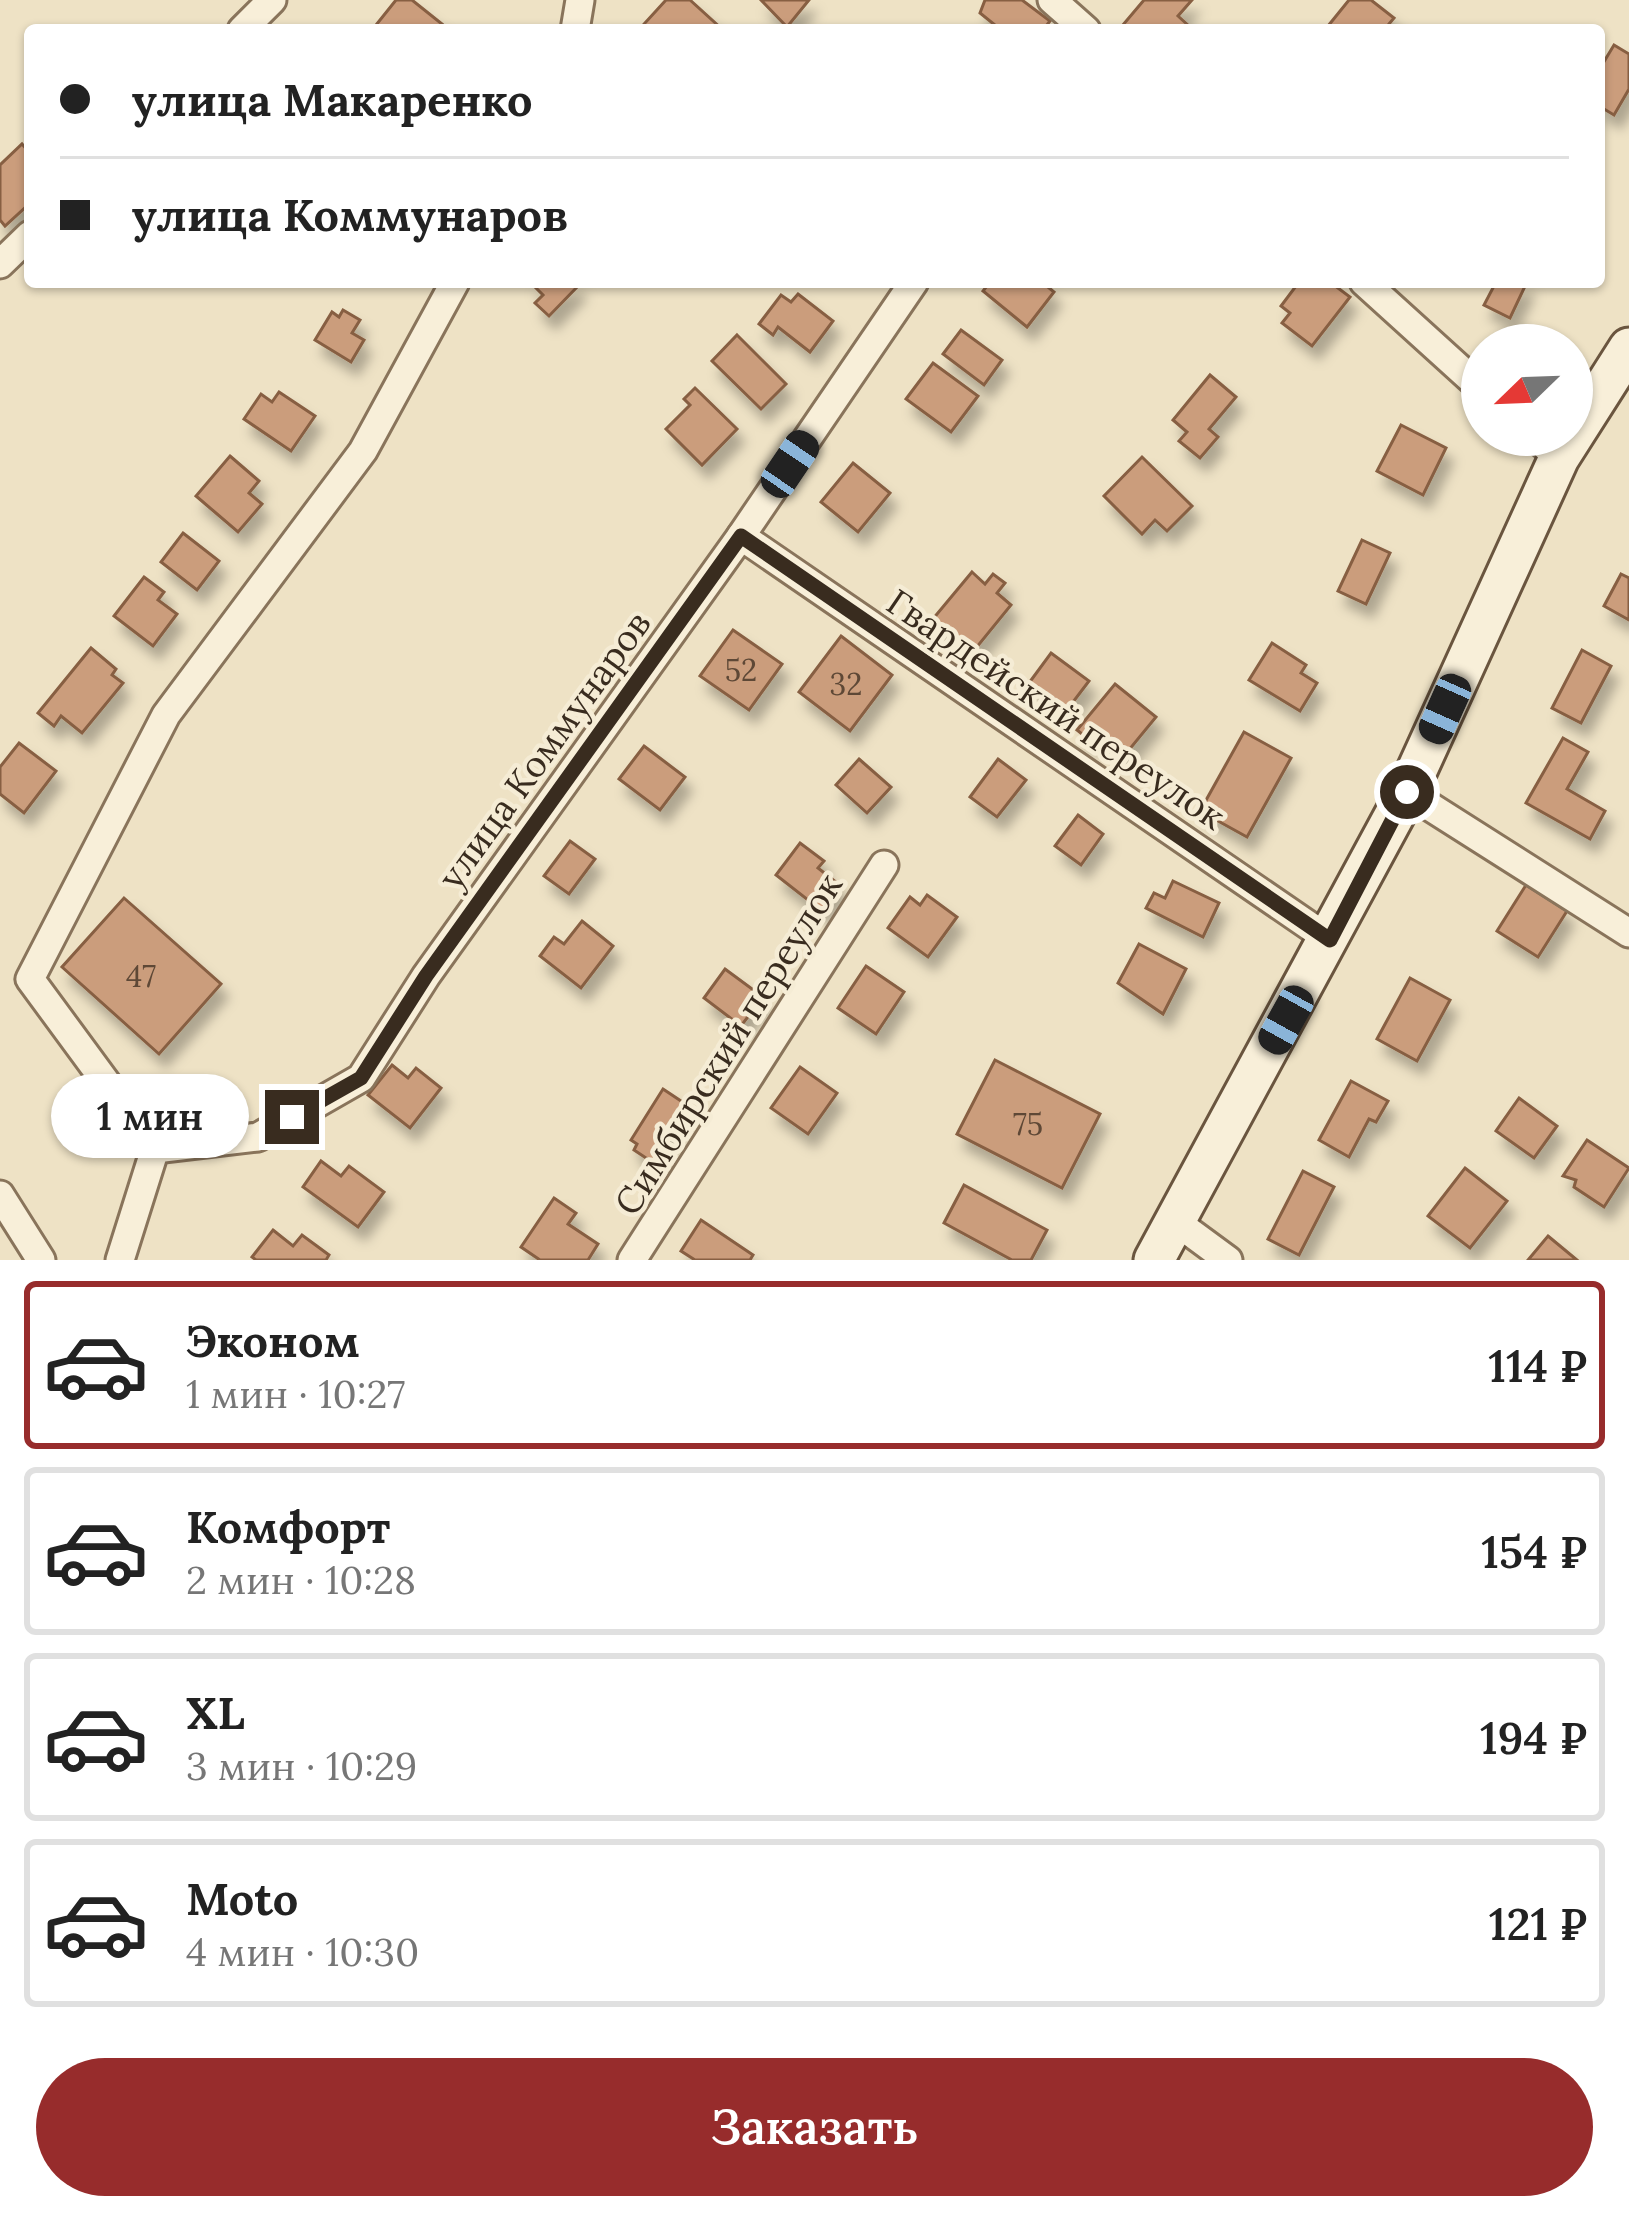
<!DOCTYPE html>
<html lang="ru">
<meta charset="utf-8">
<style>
:root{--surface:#fff;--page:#f6f6f6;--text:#222;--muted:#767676;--line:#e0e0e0;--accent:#972c2c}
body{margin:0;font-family:Lora,serif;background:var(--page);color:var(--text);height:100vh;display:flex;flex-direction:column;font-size:45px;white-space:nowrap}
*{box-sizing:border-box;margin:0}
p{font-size:39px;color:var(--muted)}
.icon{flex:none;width:66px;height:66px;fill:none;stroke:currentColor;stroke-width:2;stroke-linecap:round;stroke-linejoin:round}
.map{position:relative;height:1260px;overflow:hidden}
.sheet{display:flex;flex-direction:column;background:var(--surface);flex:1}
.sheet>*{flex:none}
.banner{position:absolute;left:24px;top:24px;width:1581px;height:264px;border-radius:12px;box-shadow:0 3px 9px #0004;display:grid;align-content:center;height:264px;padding:0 36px;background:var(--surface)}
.needle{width:78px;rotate:247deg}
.buttons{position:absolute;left:1461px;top:324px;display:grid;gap:24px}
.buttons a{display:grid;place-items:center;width:132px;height:132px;border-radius:50%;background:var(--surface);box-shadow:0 3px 9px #0004;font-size:60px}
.end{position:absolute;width:54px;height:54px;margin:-27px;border:15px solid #392c1f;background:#fff;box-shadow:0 0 0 6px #fff}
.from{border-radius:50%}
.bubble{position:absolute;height:84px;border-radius:42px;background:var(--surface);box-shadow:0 3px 9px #0004;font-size:39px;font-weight:600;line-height:84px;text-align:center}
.car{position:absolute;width:36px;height:72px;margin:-36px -18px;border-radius:15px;box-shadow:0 0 9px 3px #0007;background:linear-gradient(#222 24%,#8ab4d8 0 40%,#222 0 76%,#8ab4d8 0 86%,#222 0)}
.banner b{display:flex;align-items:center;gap:42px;height:114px;font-size:45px}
.banner b+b{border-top:3px solid var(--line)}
.banner i{width:30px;height:30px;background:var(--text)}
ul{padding:21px 0 0;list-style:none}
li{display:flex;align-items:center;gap:36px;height:168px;margin:0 24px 18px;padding:0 12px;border:6px solid var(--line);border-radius:12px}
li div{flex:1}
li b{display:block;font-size:45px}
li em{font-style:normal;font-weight:600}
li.current{border-color:var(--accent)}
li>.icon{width:108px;height:108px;stroke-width:1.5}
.primary-button{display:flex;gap:24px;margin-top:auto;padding:24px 36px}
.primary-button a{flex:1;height:138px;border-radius:72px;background:var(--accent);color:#fff;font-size:48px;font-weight:600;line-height:138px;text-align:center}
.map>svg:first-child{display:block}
.building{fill:#cb9d7c;stroke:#875e42;stroke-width:3;filter:url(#shadow)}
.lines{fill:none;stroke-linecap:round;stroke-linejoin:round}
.minor-casing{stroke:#89745b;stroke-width:33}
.secondary-casing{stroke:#6a553f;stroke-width:45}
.minor{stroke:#f8efd9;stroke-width:27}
.secondary{stroke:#f8efd9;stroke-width:39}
.route{stroke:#392c1f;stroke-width:15}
.labels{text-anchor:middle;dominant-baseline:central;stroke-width:9;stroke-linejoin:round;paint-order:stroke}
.number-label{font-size:30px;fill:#5e4836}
.street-label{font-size:36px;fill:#392c1f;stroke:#f5ecd5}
</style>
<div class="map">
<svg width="1629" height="1260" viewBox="0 0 1629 1260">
<defs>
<filter id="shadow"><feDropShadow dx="7" dy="13" stdDeviation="6" flood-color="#0004"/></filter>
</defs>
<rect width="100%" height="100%" fill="#eee2c5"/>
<g class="building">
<polygon points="396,0 412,0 442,24 437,30 372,30"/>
<polygon points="666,0 690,0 723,30 651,30 644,24"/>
<polygon points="761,0 809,0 787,27"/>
<polygon points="985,0 1022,0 1050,21 1043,30 1001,30 980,13"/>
<polygon points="1144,0 1192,0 1178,16 1190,27 1127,30 1122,26"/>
<polygon points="1349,0 1371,0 1394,18 1384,30 1334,30 1328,26"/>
<polygon points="1614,45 1629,54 1629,89 1614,115 1599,106 1599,70"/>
<polygon points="22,144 30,153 30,203 5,226 0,220 0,165"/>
<polygon points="530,282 576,282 579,285 549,316 535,303 543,295"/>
<polygon points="990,282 1042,282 1054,292 1027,327 983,291"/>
<polygon points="1299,282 1330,282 1350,297 1312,346 1282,323 1290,313 1281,306"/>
<polygon points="1496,282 1527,282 1510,318 1484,305"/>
<polygon points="798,294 833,321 810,352 778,327 773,335 759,324 781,295 791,302"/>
<polygon points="343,310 360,320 352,333 364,340 351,362 315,340 332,312 339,317"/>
<polygon points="961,330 1002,360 984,385 943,354"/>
<polygon points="737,335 786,384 761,409 712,361"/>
<polygon points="933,363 978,396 951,432 906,399"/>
<polygon points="1210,375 1236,397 1209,429 1218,437 1200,458 1179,441 1187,432 1173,420"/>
<polygon points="695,388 737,429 702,465 666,429 690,405 684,399"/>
<polygon points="279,392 315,416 291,451 244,419 261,394 272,402"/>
<polygon points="1401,425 1446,448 1423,495 1377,471"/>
<polygon points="230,456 259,481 249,493 262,504 238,532 196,496"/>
<polygon points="1142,457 1192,506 1167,531 1155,520 1142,534 1104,496"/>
<polygon points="853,463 890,493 858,532 821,502"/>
<polygon points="183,533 219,561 197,590 161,562"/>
<polygon points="1362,540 1390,553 1366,604 1338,591"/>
<polygon points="972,572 985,584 993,574 1005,583 997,593 1011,605 972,653 932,620"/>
<polygon points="1621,574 1629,578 1629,620 1604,606"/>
<polygon points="144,577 164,592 158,600 177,614 153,646 114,616"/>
<polygon points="733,630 782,664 749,710 700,676"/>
<polygon points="841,636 892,675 850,731 799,692"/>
<polygon points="1272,643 1306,665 1301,673 1317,683 1300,711 1249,680"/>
<polygon points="91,648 116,669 112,675 123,683 82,733 61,716 54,726 38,713"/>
<polygon points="1582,650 1611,666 1581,723 1552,708"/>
<polygon points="1051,653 1089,681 1067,710 1029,683"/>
<polygon points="1115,684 1156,717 1124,756 1097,734 1092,742 1077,730"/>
<polygon points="1244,732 1291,758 1247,837 1200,811"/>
<polygon points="1563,738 1588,752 1567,789 1605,811 1590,839 1526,803"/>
<polygon points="19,743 56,771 24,813 0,794 0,767"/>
<polygon points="644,746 685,777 660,810 619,779"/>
<polygon points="859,759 891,787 867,813 836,785"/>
<polygon points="998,759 1026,780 997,817 970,797"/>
<polygon points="1078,815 1103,834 1081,865 1055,846"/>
<polygon points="570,841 595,859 569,894 544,876"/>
<polygon points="800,843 824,861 818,868 841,886 822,911 776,875"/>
<polygon points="1173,881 1219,903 1203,937 1146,908 1154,893 1165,898"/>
<polygon points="1526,885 1567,911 1538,957 1497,931"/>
<polygon points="927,895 957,917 928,957 888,928 910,897 920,905"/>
<polygon points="124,898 221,984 159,1054 62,967"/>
<polygon points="582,921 613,946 581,988 540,956 554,937 564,944"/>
<polygon points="1139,944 1186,969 1163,1014 1118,983"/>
<polygon points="866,966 904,992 876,1034 838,1008"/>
<polygon points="725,969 763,997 741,1026 704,998"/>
<polygon points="1410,978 1450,1000 1417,1061 1377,1039"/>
<polygon points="995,1060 1100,1114 1062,1188 957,1134"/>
<polygon points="392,1065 408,1078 416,1068 441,1088 410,1128 368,1095"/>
<polygon points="800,1067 837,1093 808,1134 771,1108"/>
<polygon points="1351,1081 1388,1101 1376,1122 1369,1119 1349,1157 1319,1140"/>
<polygon points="663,1089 687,1105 652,1162 634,1150 637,1144 631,1140"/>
<polygon points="1519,1098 1557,1126 1534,1158 1496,1131"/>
<polygon points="1587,1140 1629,1168 1604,1207 1574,1187 1576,1180 1563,1176"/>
<polygon points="321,1161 341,1176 349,1166 384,1192 358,1227 303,1187"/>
<polygon points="1465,1168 1507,1201 1470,1248 1428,1216"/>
<polygon points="1303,1171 1334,1187 1299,1255 1268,1239"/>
<polygon points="964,1185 1047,1230 1031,1260 1012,1260 944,1223"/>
<polygon points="554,1198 576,1213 568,1224 598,1244 588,1260 540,1260 521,1247"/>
<polygon points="701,1220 753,1255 750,1260 695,1260 681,1251"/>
<polygon points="273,1230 293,1246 302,1235 329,1255 326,1260 256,1260 252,1257"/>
<polygon points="1548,1236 1577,1260 1528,1260"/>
</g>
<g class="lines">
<g class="minor-casing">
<g id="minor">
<polyline points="1052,0 1086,30"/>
<polyline points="242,30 272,0"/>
<polyline points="575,30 580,0"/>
<polyline points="0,264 30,235"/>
<polyline points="1364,282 1482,389"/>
<polyline points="1533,435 1559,458"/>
<polyline points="741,536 1330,940"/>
<polyline points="1407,792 1629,933"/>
<polyline points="155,1149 30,979 166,715 363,451 455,282"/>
<polyline points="0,1195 41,1260"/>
<polyline points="1175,1221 1228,1260"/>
<polyline points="120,1260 155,1149 258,1137 361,1078 426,976 741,536 914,282"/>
<polyline points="632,1260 884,865"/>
</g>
</g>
<g class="secondary-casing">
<polyline id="secondary" points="1154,1260 1407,792 1559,458 1629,348"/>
</g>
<use href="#minor" class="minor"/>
<use href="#secondary" class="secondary"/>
</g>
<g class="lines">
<polyline class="route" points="292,1117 361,1078 426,976 741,536 1330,940 1407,792"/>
</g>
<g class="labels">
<g class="number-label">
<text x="741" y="670">52</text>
<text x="846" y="684">32</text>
<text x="141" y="976">47</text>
<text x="1028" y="1124">75</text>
</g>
<g class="street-label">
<text transform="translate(1056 709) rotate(34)">Гвардейский переулок</text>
<text transform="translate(544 750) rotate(-54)">улица Коммунаров</text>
<text transform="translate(728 1044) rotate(-58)">Симбирский переулок</text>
</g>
</g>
</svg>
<div class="buttons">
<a><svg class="needle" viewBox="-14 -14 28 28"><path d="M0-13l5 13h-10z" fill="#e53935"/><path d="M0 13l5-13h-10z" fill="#767676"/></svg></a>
</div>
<i class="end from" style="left:1407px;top:792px"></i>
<i class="end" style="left:292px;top:1117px"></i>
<div class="bubble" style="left:51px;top:1074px;width:198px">1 мин</div>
<i class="car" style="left:790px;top:464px;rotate:34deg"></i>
<i class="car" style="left:1445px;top:709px;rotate:204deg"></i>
<i class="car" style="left:1286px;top:1020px;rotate:209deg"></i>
<div class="banner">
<b><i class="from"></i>улица Макаренко</b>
<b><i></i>улица Коммунаров</b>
</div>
</div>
<section class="sheet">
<ul>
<li class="current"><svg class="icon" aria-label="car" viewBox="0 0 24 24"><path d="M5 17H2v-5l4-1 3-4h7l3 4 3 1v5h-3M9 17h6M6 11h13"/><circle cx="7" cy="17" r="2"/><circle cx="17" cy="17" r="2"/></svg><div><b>Эконом</b><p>1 мин · 10:27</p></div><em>114 ₽</em></li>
<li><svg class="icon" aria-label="car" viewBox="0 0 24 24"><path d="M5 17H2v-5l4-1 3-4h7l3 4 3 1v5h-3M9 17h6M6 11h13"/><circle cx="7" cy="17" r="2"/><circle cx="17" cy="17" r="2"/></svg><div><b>Комфорт</b><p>2 мин · 10:28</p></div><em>154 ₽</em></li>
<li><svg class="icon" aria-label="car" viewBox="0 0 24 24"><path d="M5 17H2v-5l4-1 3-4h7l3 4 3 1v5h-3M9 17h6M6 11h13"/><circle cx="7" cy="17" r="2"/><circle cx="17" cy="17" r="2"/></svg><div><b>XL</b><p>3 мин · 10:29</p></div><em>194 ₽</em></li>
<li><svg class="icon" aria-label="car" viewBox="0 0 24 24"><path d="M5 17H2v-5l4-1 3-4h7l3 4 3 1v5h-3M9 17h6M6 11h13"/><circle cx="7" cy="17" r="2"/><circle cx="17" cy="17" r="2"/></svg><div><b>Moto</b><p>4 мин · 10:30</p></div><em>121 ₽</em></li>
</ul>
<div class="primary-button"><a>Заказать</a></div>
</section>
